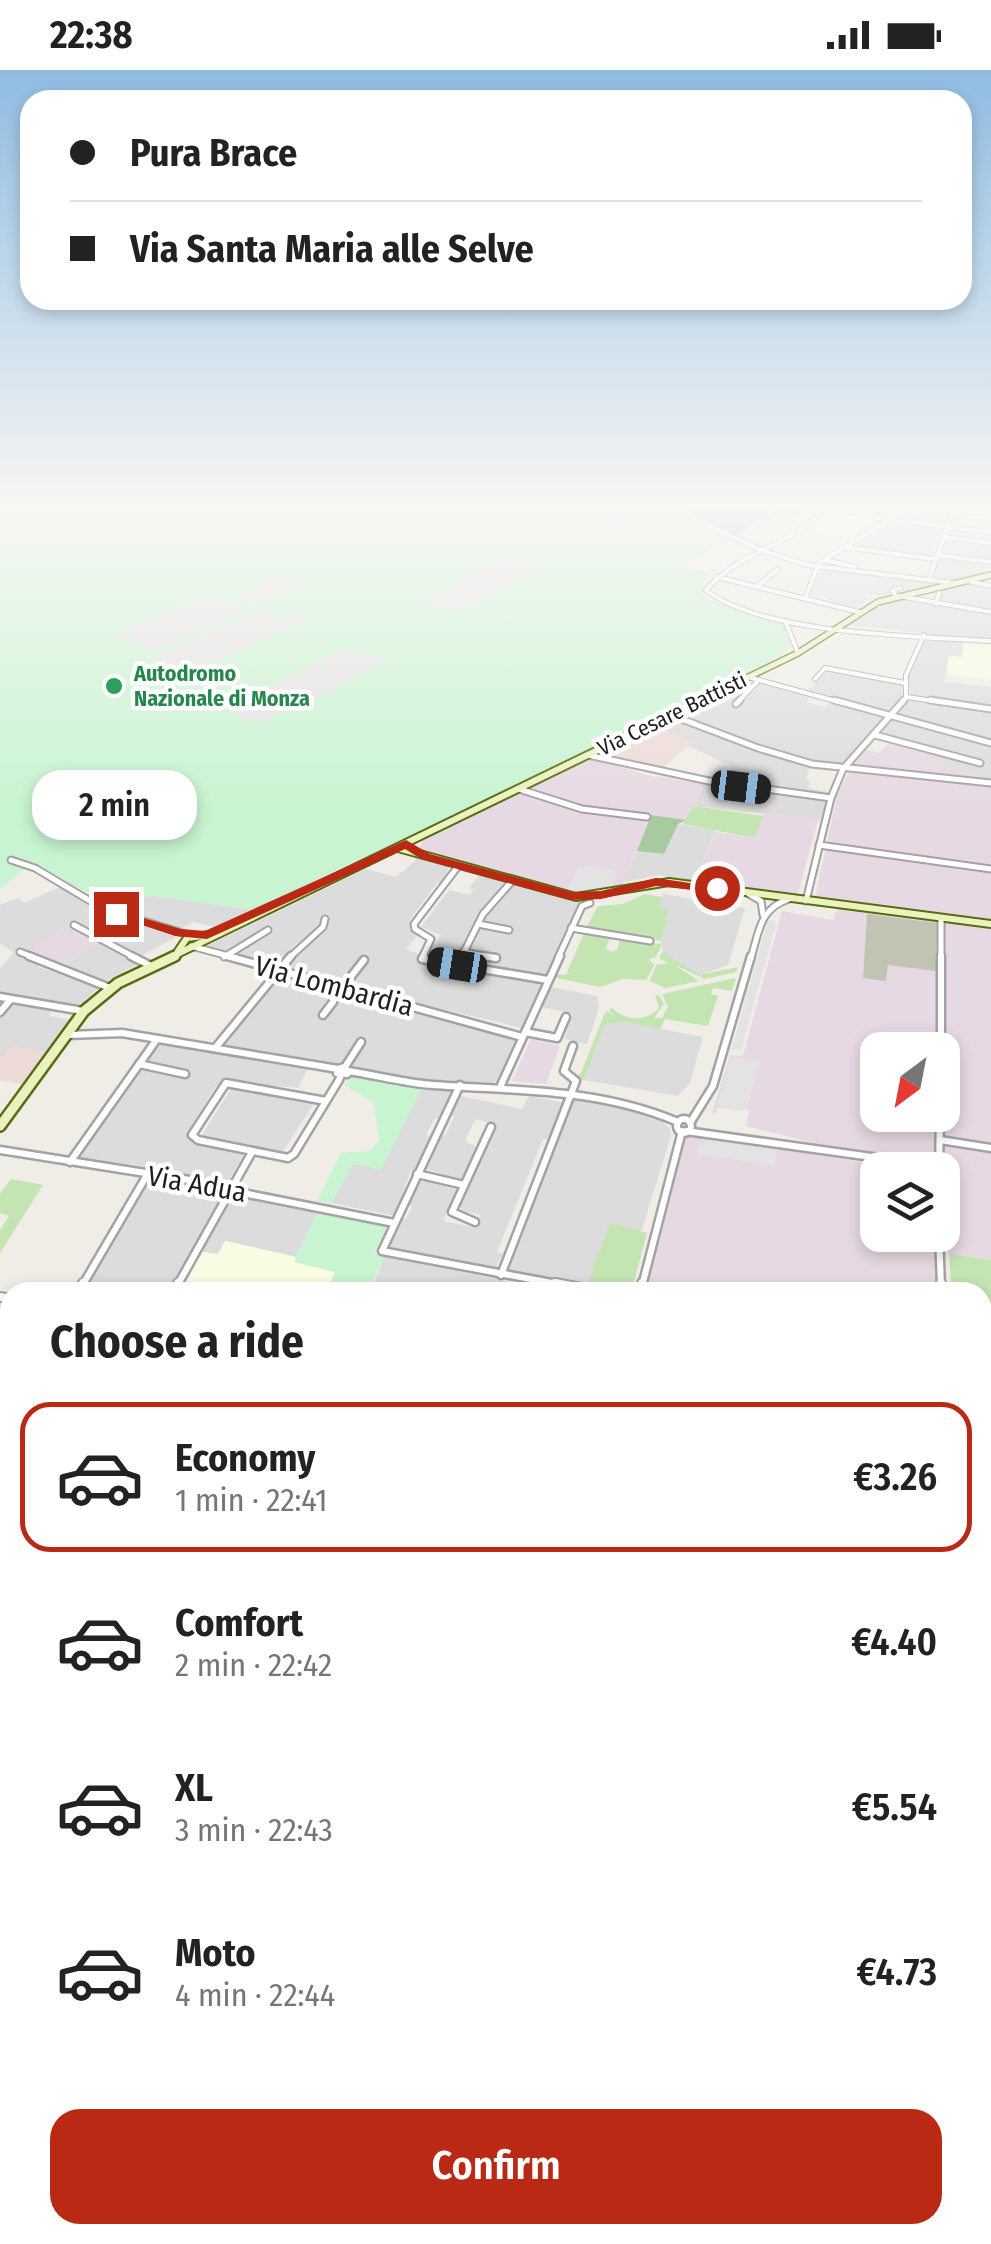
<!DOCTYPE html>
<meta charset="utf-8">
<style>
:root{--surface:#fff;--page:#f6f6f6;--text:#222;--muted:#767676;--line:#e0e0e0;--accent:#ba2914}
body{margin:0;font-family:"Fira Sans Condensed",sans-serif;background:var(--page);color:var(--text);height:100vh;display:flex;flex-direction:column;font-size:38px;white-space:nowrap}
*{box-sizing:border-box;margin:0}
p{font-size:32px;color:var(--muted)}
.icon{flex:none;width:55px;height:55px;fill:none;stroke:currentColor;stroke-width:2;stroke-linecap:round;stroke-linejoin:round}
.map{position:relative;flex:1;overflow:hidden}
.drawer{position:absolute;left:0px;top:1212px;width:992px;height:962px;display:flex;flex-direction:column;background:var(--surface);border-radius:30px 30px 0 0;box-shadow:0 5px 15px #0003}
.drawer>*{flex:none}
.guide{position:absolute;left:20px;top:20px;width:952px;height:220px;border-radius:30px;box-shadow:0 5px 15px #0003;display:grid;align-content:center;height:220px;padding:0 50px;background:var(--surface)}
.needle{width:65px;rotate:212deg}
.tools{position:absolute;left:860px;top:962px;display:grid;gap:20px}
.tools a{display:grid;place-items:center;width:100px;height:100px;border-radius:20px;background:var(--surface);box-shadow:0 5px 15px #0003;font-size:50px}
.end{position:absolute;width:45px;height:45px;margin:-22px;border:12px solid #ba2914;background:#fff;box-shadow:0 0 0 5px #fff}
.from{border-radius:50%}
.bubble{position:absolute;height:70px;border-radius:30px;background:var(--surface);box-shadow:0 5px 15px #0003;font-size:32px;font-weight:600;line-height:70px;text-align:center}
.car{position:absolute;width:30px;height:60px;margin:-30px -15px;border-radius:12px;box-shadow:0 0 8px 2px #0007;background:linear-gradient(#222 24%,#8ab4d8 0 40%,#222 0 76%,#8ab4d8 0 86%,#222 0)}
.guide b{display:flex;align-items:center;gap:35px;height:95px;font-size:38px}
.guide b+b{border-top:2px solid var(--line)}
.guide i{width:25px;height:25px;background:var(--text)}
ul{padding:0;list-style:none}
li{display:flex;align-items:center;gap:30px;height:150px;margin:0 20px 15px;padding:0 30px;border:5px solid transparent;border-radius:30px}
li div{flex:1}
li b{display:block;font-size:38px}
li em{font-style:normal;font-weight:600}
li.on{border-color:var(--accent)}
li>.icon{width:90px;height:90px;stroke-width:1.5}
h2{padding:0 50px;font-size:45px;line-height:120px}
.action{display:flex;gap:20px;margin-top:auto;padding:20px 50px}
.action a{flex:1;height:115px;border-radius:30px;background:var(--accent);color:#fff;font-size:40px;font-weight:600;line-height:115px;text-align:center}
.status{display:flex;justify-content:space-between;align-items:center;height:70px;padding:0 50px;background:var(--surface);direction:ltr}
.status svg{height:28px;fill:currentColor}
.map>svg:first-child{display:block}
.residential{fill:#dddcdc}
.commercial{fill:#eedbd7}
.industrial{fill:#e7d9e3;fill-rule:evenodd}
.education{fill:#f9fce2}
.construction{fill:#c1c3b3}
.farmland{fill:#e7ecd4}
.grass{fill:#c4e4b2}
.forest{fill:#a7ca9f}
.park{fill:#c8f4d1}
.pitch{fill:#8cd6c2}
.parking{fill:#e3e3e3}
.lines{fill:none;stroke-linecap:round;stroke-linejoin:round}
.street-far4-casing{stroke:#a3a3a3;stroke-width:6}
.street-far3-casing{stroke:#a3a3a3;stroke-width:9}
.street-far2-casing{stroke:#a3a3a3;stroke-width:11}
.street-far1-casing{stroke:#a3a3a3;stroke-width:12}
.street-casing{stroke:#a3a3a3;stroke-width:15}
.secondary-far3-casing{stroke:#576c10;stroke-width:8}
.secondary-far2-casing{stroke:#576c10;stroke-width:10}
.secondary-far1-casing{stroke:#576c10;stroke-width:14}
.secondary-casing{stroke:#576c10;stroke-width:19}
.street-far4{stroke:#fff;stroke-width:4}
.street-far3{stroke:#fff;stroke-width:5}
.street-far2{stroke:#fff;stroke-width:6}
.street-far1{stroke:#fff;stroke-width:8}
.street{stroke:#fff;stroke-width:10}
.secondary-far3{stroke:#eaf3c0;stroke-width:5}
.secondary-far2{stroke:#eaf3c0;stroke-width:6}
.secondary-far1{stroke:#eaf3c0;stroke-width:9}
.secondary{stroke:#eaf3c0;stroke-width:14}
.route{fill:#ba2914}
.leisure-dot{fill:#2e9e5b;stroke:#fff;stroke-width:4}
.labels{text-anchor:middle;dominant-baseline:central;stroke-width:9;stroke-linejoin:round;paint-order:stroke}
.far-leisure-label{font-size:22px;font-weight:bold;fill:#27864d;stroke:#fff;text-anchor:start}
.far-street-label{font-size:22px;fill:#1f1f1f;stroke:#fff}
.street-label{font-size:28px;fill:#1f1f1f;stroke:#fff}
</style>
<div class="status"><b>22:38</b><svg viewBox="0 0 49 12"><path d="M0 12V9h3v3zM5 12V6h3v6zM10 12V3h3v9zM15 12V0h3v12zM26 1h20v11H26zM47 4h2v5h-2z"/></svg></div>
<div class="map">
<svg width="991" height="2174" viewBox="0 0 991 2174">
<rect width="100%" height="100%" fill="#efede6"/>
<g class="residential">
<polygon points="907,442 950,443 931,488 848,477"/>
<polygon points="949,458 991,463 991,491 941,484"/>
<polygon points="939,486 986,492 984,503 951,510 932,508"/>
<polygon points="823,499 934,512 936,514 879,526 867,524 863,527 872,530 856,538 844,537 827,533 829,528 810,525"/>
<polygon points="965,514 991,517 991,541 952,537 991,543 991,571 850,555 875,538 900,528 939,535 943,522 939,519"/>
<polygon points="925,568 963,571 962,587 949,586 944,612 991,617 991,637 911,627 908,606"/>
<polygon points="829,600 902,614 903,628 888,645 806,623"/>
<polygon points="751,611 810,627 806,632 825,637 830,632 887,647 842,696 791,686 682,646"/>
<polygon points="910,629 991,642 991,671 894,646"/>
<polygon points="676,648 811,695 806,709 810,711 808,718 829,722 828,726 718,712 733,697 688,676 692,672 656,658"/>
<polygon points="891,648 991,675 991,711 931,692 937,683 982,693 878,664"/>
<polygon points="705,714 822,729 827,731 821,750 694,736"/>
<polygon points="678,754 715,760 696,811 658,805 624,812 637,781 664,784"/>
<polygon points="414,786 450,795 442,814 437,813 409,851 412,863 418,865 406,879 425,887 441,865 421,857 449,820 470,825 473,820 469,818 480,804 583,831 522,958 347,916 367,888 362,888 341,915 283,898 300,878 324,859 329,850 324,847 319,858 293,877 275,899 202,878 366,799 396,807 416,790"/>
<polygon points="62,816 98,841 176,867 141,886 72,853 27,882 19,879 16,883 41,893 38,897 100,917 77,937 0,923 0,899 14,882 0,874 0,835 18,828 24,833"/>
<polygon points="663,824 745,838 728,895 700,905 664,886 661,871 669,841 657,838"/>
<polygon points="154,826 254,840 220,858 193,852 179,860 98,829"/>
<polygon points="100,872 140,893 104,912 62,896"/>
<polygon points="280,904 514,964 517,969 499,1010 491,1013 429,1012 222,977"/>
<polygon points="551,917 597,926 599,938 587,974 564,969 573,944 542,937"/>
<polygon points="14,932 53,938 49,946 72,950 48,983 12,976 0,989 0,946"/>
<polygon points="626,952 703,967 690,1013 678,1026 584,1010 605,954"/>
<polygon points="159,974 309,997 298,1018 279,1016 272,1027 313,1035 282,1083 202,1065 231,1019 216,1016 186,1065 192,1073 244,1083 227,1114 130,1094 127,1099 74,1090 140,997 188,1006 189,1002 144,992"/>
<polygon points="422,1018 448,1019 452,1023 441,1049 435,1048 426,1065 433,1067 416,1101 411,1100 395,1146 332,1133 353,1094 381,1099"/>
<polygon points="461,1026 522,1039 529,1026 565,1033 550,1069 543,1069 497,1182 503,1184 494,1201 396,1182 390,1176 401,1148 406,1149 412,1137 407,1135 420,1113 427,1110 457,1120 443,1151 477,1158 480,1145 463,1141 460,1136 495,1054 475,1049 465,1071 476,1077 461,1110 426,1099 441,1064 446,1065 454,1046 450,1045"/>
<polygon points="579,1026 657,1046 670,1059 671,1066 641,1162 610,1154 587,1215 509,1200 574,1028"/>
<polygon points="149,1109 224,1125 169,1222 80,1222"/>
<polygon points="233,1124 317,1143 296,1187 226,1171 218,1184 202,1182"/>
<polygon points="384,1187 554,1220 556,1222 371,1222"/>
<polygon points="10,1517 10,1636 0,1633 0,1536"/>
<polygon points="10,1664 10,1807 0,1805 0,1686"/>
<polygon points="10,1858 10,1985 0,1984 0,1882"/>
<polygon points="10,2081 10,2165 74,2165 71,2174 0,2174 0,2112"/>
<polygon points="136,2165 405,2165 404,2174 134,2174"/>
<polygon points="522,2165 677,2165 677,2174"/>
</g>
<g class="commercial">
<polygon points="656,658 693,672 657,702 599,685"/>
<polygon points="11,975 48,983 24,1015 0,1010 0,989"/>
</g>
<g class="industrial">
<polygon points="890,671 937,683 932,692 981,706 980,709 848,698 864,679 879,683"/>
<polygon points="592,688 646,705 705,714 686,750 651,745 623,814 618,818 575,824 433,785 420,778 423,770"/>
<polygon points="849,701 991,714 991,852 815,828 837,726"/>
<polygon points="764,743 818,750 797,827 696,811 715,762 755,768"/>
<path d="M838 837 991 856V1190L949 1184 946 1088 933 1087 922 1092 841 1080 746 1056 749 1040 717 1038 715 1044 712 1043 730 985 743 986 782 841 833 850ZM878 980H942V1045H878Z"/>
<polygon points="69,854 100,872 62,896 27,882"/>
<polygon points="531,969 560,976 546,1014 512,1011"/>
<polygon points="691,1064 908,1100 878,1100 878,1165 937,1165 939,1222 645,1222 681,1073"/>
<polygon points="982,1623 991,1821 991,1918 983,1937"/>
<rect x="677" y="2165" width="305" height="9"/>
</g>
<g class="education">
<polygon points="828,441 885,450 872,451 846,469 838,469 815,462 824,456 820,454"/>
<polygon points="964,572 991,575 991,610 947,604 949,586 962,587"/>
<polygon points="225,1171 296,1187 295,1192 336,1202 326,1222 187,1222 189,1219 182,1218 202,1182 218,1184"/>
</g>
<polygon class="construction" points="867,844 937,853 936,901 888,895 886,911 863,908"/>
<polygon class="farmland" points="982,1248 991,1249 991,1362 983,1357"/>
<g class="grass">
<polygon points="694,736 763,746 755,768 683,754"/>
<polygon points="645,824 662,827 658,838 669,840 661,871 586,858 598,836 623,834"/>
<polygon points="584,863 610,868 606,878 610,882 617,880 620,870 662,874 656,887 649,889 654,895 646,910 623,909 600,917 557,908 554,904 566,905"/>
<polygon points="662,882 700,905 738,897 736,902 705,909 673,894 699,911 665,918 650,911 656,895 669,893 659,888"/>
<path d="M736 908 732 921 713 918 711 924 718 926 708 956 665 949 660 959 626 952 605 954 584 1010 575 1008 581 1003 604 945 607 941 616 947 609 940 612 938C626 951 646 952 659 938L655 925H659L664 934 654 948H662L668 936 662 924Z"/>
<polygon points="11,1109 43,1115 0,1183 0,1160 9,1146 0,1143 0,1124"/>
<polygon points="610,1153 647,1163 631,1222 587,1215"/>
<polygon points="949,1184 991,1190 991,1235 983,1233 982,1222 952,1222"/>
</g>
<polygon class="forest" points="651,745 686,750 678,754 664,784 637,781"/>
<g class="park">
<polygon points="0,433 703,433 687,444 730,467 682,496 709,502 701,523 707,529 785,556 790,577 781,585 710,621 254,840 154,826 98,829 33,792 0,819"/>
<polygon points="797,433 991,433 991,441 825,439"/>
<polygon points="352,1003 422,1018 381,1100 353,1094 332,1133 317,1131 341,1083 370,1081 379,1071 374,1033 345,1015"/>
<polygon points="318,1141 387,1157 374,1183 384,1187 369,1221 331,1212 335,1202 294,1192"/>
</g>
<polygon class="pitch" points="703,433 779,433 761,449 785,436 803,440 787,450 772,446 764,452 757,450 737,466 686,443"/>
<g class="parking">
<polygon points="612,440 635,445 586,470 566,464"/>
<polygon points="508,489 538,499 457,542 419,532"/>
<polygon points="279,506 302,514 260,533 239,525"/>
<polygon points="199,528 251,538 153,582 113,565"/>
<polygon points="259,540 290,551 297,543 310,547 192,603 177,606 163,601 154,587"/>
<polygon points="343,579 388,589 333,620 257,654 224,639"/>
<polygon points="586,796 616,801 613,819 592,824 566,822 578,798"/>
<polygon points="768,850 777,851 741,980 732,979"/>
<polygon points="731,987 760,992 747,1038 740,1041 717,1036"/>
<polygon points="718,1069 777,1078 775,1096 697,1084 698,1077 705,1071"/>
</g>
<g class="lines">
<g class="street-far4-casing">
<g id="street-far4">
<polyline points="848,441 887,450"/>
<path d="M991 443 823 440C790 477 738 482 706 520 763 565 917 566 991 571"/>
<polyline points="691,447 761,480 807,495 953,513"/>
<polyline points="891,450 991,462"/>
<polyline points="943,467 991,473"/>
<polyline points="844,477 935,489"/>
<polyline points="937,485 991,492"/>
<polyline points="825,490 855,497"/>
<polyline points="717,507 859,542"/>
<polyline points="929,509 953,442"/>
<polyline points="967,511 991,516"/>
<polyline points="758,516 778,499"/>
<polyline points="896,526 892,521 900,518"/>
<polyline points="899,526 991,542"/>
<polyline points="805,529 819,493 904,441"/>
<polyline points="936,534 939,523"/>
<polyline points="786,553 798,583"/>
<polyline points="748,607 843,633"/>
<polyline points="815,609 825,598 905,613"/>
<polyline points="907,627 947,633"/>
<polyline points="737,633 757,612"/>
<polyline points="902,633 906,628 906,605 924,565"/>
</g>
</g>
<g class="street-far3-casing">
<g id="street-far3">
<polyline points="834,630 991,673"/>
<polyline points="930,630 991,639"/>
<polyline points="736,634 740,630"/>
<polyline points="671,645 758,678 812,694 991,713"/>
<polyline points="875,665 980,693"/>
<polyline points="588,685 709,711 831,728"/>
<polyline points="519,719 582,739 647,747"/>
<polyline points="819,775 991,799"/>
<polyline points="11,790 35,798 102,838 192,866"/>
<polyline points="749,824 761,831 763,845"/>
<polyline points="806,831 831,728 843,699 904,630"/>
<polyline points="941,849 941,888"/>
<polyline points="478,854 509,860"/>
<polyline points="74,855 136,888"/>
<polyline points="571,858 650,871"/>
<polyline points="191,876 236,888"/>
<polyline points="20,882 35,888"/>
<polyline points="463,882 496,888"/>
<polyline points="224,887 268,860"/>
<polyline points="289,888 323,857 325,849"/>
<polyline points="422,888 431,869 415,859 414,854 459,795"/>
<polyline points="461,888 483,844 513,810"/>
<polyline points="558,888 582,836 590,833"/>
<path d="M751 888C759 861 760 838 789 829"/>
</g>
</g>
<g class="street-far2-casing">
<g id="street-far2">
<polyline points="29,886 110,918"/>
<polyline points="131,886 151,896"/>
<polyline points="227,886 522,967"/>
<polyline points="424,886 422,889 548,910"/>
<polyline points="482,886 496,888"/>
<polyline points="941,886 941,980"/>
<polyline points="457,895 462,886"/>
<polyline points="342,918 364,890"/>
<polyline points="0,927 83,941"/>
<polyline points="0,942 11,929"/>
<polyline points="323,945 333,932 335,917"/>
<polyline points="525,962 557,968 566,947"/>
<polyline points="68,965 122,963 338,999"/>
<polyline points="216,977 291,886"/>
<polyline points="139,994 185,1004"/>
<polygon points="345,997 347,1004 337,1003 338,999"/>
<polyline points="345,997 361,972"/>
<path d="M348 1001C376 1005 404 1013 433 1015 518 1021 598 1018 678 1052"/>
<polyline points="460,1015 382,1181 568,1216"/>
<polyline points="501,1015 560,886"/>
<polyline points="326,1031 226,1013 192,1065 198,1070 288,1088 294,1084 339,1010 341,1005"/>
<circle cx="684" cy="1056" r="7"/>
<polyline points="690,1053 713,1016 751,886"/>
<polyline points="686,1061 929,1095 937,1100"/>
<polyline points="940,1070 991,1078"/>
<polyline points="0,1080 234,1117 248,1124 394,1153"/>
<polyline points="70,1092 157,969"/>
<polyline points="939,1100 940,1045"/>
<polyline points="417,1104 464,1115"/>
<polyline points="475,1152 452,1142 491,1057"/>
<polyline points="939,1165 941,1216"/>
<polyline points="501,1205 576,1011 564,1001 573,976"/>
<polyline points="82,1216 147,1105"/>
<polyline points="177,1216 252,1082"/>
<polyline points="642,1216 682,1061"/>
</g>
</g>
<g class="street-far1-casing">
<g id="street-far1">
<polyline points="555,1213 603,1222"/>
<polyline points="941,1213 941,1222"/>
<polyline points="78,1222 83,1213"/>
<polyline points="173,1222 178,1213"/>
<polyline points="640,1222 642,1213"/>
<polyline points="0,1227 10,1229"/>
<polyline points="982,1239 991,1240"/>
<polyline points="0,1290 10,1274"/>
<polyline points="982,1373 991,1376"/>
<polyline points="982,1382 991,1382"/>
<polyline points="0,1465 10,1468"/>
<polyline points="982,1480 991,1604"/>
<polyline points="0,1528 10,1507"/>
</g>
</g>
<g class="street-casing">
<g id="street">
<polyline points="0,1867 10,1844"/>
<polyline points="983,1974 991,1951"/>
<polyline points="0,1993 10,1995"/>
<polyline points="982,2027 991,2051"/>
<polyline points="0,2095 10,2065"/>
<polyline points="75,2174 78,2165"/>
<polyline points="129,2174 131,2165"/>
<polyline points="413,2174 414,2165"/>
</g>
</g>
<g class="secondary-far3-casing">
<polyline id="secondary-far3" points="695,633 798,583 878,532 991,505"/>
</g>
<g class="secondary-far2-casing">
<g id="secondary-far2">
<polyline points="398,778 576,827 669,812 991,854"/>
<polyline points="178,881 187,868 209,865"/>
<polyline points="169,888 701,630"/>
</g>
</g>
<g class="secondary-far1-casing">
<polyline id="secondary-far1" points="0,1056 84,941 118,913 175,886"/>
</g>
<g class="secondary-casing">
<g id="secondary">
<polyline points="0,1639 10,1643"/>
<polyline points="982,1977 991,1976"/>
<polyline points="982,2022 991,2027"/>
</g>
</g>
<use href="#street-far4" class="street-far4"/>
<use href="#street-far3" class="street-far3"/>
<use href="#street-far2" class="street-far2"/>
<use href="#street-far1" class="street-far1"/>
<use href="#street" class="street"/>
<use href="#secondary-far3" class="secondary-far3"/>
<use href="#secondary-far2" class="secondary-far2"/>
<use href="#secondary-far1" class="secondary-far1"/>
<use href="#secondary" class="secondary"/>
</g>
<linearGradient id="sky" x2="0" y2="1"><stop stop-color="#8fbce2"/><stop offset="0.59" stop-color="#f8f7f4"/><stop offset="1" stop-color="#f8f7f4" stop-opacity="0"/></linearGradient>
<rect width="991" height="737" fill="url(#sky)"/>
<polygon class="route" points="406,770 430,784 571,822 601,821 656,808 724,818 717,822 656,816 601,829 570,830 421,789 405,779 207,869 175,866 109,844 116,840 181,859 205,861"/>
<circle class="leisure-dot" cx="114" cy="616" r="10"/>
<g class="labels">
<g class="far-leisure-label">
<text x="134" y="603">Autodromo<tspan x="134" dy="25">Nazionale di Monza</tspan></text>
</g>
<g class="far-street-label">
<text transform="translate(672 644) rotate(-26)">Via Cesare Battisti</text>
</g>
<g class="street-label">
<text transform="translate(334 916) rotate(15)">Via Lombardia</text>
<text transform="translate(197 1114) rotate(10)">Via Adua</text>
</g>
</g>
</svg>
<div class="tools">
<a><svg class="needle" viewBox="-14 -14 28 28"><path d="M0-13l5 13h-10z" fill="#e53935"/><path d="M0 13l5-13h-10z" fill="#767676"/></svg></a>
<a><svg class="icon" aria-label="layers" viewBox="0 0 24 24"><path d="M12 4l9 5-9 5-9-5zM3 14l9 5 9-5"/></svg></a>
</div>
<i class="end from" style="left:717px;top:818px"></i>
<i class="end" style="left:116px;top:844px"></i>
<div class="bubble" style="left:32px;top:700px;width:165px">2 min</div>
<i class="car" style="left:741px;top:717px;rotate:97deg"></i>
<i class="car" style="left:457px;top:895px;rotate:279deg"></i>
<div class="guide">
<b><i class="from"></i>Pura Brace</b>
<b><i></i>Via Santa Maria alle Selve</b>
</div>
<section class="drawer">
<h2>Choose a ride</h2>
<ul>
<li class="on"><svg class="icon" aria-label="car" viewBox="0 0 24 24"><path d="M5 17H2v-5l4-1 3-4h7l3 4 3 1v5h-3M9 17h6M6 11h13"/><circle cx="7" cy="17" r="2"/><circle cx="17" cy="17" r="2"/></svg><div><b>Economy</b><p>1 min · 22:41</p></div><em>€3.26</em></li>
<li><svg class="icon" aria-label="car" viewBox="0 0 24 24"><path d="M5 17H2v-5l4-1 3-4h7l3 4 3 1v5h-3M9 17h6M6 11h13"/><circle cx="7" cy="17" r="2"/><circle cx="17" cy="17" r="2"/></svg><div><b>Comfort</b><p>2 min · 22:42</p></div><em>€4.40</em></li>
<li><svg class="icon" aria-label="car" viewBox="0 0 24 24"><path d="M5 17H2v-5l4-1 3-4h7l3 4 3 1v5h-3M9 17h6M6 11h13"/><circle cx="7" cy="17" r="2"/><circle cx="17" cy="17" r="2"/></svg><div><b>XL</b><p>3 min · 22:43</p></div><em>€5.54</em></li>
<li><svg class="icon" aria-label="car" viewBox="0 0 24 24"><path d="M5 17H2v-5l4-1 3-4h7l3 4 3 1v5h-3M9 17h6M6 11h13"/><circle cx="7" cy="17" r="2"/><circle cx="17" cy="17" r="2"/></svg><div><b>Moto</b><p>4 min · 22:44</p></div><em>€4.73</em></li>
</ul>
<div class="action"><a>Confirm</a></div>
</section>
</div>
